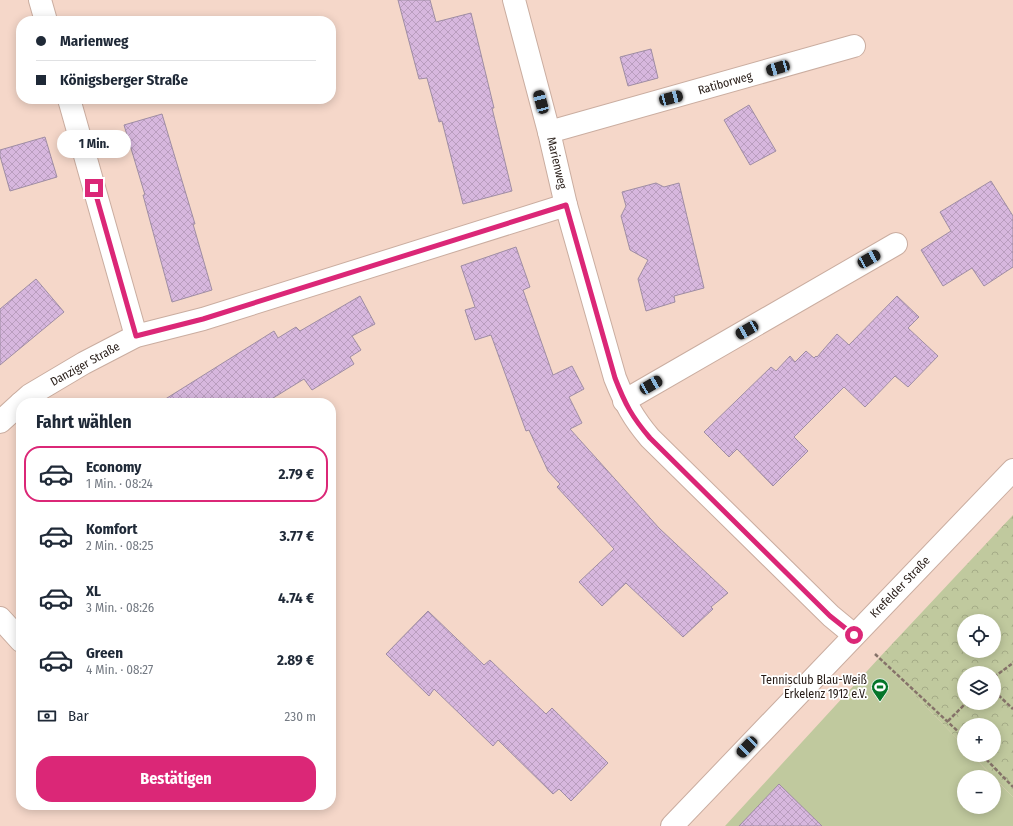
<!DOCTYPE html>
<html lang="de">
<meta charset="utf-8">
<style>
:root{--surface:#fff;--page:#f6f6f7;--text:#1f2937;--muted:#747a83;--line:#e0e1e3;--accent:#db2777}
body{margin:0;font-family:"Fira Sans Condensed",sans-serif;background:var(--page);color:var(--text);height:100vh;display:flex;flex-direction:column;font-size:15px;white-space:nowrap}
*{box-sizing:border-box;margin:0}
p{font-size:13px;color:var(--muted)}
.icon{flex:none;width:22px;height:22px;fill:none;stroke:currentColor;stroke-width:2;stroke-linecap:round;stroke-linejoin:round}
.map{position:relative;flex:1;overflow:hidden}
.panel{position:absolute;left:16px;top:398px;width:320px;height:412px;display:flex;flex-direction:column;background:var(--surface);border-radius:16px;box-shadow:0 2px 10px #0003}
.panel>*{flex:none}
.hud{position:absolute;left:16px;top:16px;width:320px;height:88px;border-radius:16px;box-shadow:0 2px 10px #0003;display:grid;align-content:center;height:88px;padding:0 20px;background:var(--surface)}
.fabs{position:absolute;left:957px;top:614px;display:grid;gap:8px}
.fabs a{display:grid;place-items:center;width:44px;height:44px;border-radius:50%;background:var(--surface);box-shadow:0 2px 10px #0003;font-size:20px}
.end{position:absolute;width:18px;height:18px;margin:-9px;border:5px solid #db2777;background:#fff;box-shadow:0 0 0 2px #fff}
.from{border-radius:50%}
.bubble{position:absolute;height:28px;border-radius:14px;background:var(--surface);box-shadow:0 2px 10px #0003;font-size:13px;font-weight:700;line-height:28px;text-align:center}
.car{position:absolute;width:12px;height:24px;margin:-12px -6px;border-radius:5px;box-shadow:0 0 3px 1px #0007;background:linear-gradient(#222 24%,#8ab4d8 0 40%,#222 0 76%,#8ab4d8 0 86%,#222 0)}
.hud b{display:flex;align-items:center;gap:14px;height:38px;font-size:15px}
.hud b+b{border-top:1px solid var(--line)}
.hud i{width:10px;height:10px;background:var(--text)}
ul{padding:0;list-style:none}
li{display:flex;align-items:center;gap:12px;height:56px;margin:0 8px 6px;padding:0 12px;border:2px solid transparent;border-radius:16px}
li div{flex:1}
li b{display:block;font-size:15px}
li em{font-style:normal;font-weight:700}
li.active{border-color:var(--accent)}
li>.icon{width:36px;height:36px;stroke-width:1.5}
h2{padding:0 20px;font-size:18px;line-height:48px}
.pay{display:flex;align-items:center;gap:10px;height:44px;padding:0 20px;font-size:15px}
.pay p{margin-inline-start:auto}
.action{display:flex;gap:8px;margin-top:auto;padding:8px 20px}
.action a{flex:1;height:46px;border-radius:16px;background:var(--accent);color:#fff;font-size:16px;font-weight:700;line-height:46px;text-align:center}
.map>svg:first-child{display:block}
.grass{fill:#c0c99e}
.park{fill:url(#park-crowns);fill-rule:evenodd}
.building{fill:url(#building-cross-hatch);stroke:#9f8da3}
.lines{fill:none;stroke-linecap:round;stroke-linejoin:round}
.minor-casing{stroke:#caada0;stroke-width:24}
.tertiary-casing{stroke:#caada0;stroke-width:24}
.path{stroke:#857269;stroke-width:2.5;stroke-dasharray:4 2;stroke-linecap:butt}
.minor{stroke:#fff;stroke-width:22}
.tertiary{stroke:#fff;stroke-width:22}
.route{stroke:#db2777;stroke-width:5}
.labels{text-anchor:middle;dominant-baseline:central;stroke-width:3.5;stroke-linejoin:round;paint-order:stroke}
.street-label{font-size:12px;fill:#271c17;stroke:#fff}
.poi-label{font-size:12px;fill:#271c17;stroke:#fff;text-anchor:end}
</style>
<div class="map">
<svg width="1013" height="826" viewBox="0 0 1013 826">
<defs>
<pattern id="park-crowns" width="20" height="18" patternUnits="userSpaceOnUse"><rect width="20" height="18" fill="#c0c99e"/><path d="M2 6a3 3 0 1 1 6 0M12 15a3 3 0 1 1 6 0" fill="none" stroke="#a5ac87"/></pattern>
<pattern id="building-cross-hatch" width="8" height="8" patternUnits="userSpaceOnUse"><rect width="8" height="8" fill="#d7b7de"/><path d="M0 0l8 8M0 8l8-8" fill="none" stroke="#b99dbe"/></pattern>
</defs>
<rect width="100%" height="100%" fill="#f5d7c9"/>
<polygon class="grass" points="879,658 964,746 964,755 972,755 993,777 964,777 964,807 994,807 994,778 1013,797 1013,826 725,826"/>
<path class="park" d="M1013 515V797L972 755H994V725H964V746L879 658ZM964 621H994V651H964ZM964 673H994V703H964Z"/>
<g class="building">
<polygon points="398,0 430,0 436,22 471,13 494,108 492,108 512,191 463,204 442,121 439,122 427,78 419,79"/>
<polygon points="651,49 658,78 628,86 620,57"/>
<polygon points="749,105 776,151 750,165 724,120"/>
<polygon points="162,114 195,224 193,224 212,290 172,302 143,195 145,195 124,125"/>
<polygon points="45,137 57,177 10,191 0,156 0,150"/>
<polygon points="991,181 1013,216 1013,267 984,286 972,268 943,286 921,250 951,231 940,212"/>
<polygon points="656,183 664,187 679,183 704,288 674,296 675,302 646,311 638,279 648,260 630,250 621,216 626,206 622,192"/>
<polygon points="516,247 530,287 523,290 553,375 572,366 584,389 569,397 582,423 570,429 659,528 728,593 711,607 713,609 683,637 626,583 602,606 579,582 614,549 557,487 560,484 548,471 529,430 526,431 491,335 475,340 465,310 475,307 461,266"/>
<polygon points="36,279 64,312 0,365 0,309"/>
<polygon points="360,296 375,324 352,336 361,350 350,357 354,364 312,390 304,379 265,403 159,403 274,331 278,338 296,327 300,331"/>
<polygon points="897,296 919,317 908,328 938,356 908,387 895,376 865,407 844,387 794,437 808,451 773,486 737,449 729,457 704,432 771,367 776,371 790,356 795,362 806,351 814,358 816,356 817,357 837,334 849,345"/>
<polygon points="428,611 484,665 490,660 546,714 552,708 608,763 571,801 559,789 553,794 498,740 493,746 434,689 429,696 386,654"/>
<polygon points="779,784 822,826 739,826"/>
</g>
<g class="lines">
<g class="minor-casing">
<g id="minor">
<polyline points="40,0 46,21"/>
<path d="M514 0 549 132 566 205 615 378C625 403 633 418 650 438L831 616 854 635"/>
<polyline points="69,99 136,336"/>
<polyline points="549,132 854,46"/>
<polyline points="624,401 896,244"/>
<polyline points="21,403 30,395 84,363 136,336 203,319 566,205"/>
<polyline points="0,422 21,403"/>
<polyline points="0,618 21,641"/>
</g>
</g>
<g class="tertiary-casing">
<polyline id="tertiary" points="672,826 1013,470"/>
</g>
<g class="path">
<polyline points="875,654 964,737"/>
<polyline points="994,677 1013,663"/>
<polyline points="994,691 1013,709"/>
<polyline points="948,721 966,703"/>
<polyline points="982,755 1013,787"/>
</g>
<use href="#minor" class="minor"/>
<use href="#tertiary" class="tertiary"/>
</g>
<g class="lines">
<path class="route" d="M94 188 136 336 203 319 566 205 615 378C625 404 632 417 650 438L830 616 854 635"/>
</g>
<defs>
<g id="stadium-pin" transform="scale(0.9)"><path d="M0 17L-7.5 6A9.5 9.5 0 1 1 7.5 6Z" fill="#047529" stroke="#fff"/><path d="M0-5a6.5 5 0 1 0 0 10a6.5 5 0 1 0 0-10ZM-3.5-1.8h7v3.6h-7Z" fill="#fff"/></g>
</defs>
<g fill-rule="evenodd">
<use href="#stadium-pin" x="880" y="687"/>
</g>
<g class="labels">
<g class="street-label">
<text transform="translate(725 83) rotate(-16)">Ratiborweg</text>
<text transform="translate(557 163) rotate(77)">Marienweg</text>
<text transform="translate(85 364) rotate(-29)">Danziger Straße</text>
<text transform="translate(900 587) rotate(-46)">Krefelder Straße</text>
</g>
<g class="poi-label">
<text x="867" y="680">Tennisclub Blau-Weiß<tspan x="867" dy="14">Erkelenz 1912 e.V.</tspan></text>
</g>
</g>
</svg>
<div class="fabs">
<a><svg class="icon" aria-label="locate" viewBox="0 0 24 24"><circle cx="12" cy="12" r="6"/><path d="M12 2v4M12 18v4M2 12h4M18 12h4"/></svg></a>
<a><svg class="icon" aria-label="layers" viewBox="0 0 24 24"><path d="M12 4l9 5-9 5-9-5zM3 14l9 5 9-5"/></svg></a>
<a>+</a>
<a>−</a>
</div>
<i class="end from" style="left:854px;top:635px"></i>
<i class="end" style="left:94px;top:188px"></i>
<div class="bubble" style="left:57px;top:130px;width:74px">1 Min.</div>
<i class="car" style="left:778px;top:68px;rotate:254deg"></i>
<i class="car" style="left:671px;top:98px;rotate:75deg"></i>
<i class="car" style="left:541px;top:102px;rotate:345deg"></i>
<i class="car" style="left:869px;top:259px;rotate:61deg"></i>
<i class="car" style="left:747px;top:330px;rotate:240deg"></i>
<i class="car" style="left:651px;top:385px;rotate:60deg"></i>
<i class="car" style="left:747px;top:747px;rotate:224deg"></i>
<div class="hud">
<b><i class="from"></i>Marienweg</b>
<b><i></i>Königsberger Straße</b>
</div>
<section class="panel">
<h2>Fahrt wählen</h2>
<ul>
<li class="active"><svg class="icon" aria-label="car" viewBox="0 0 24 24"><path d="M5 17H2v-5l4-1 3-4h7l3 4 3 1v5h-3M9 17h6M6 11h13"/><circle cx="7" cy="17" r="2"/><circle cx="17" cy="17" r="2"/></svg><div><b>Economy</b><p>1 Min. · 08:24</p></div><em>2.79 €</em></li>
<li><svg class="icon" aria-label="car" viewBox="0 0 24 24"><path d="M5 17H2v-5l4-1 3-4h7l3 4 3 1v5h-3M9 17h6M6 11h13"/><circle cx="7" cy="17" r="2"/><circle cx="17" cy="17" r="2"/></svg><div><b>Komfort</b><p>2 Min. · 08:25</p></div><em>3.77 €</em></li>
<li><svg class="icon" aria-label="car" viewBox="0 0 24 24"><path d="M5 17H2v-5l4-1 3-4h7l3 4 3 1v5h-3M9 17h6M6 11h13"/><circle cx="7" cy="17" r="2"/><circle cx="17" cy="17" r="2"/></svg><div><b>XL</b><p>3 Min. · 08:26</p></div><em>4.74 €</em></li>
<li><svg class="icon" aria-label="car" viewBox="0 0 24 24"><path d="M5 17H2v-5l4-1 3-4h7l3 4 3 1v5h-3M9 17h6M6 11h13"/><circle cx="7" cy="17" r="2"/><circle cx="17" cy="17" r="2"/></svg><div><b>Green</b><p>4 Min. · 08:27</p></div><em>2.89 €</em></li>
</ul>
<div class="pay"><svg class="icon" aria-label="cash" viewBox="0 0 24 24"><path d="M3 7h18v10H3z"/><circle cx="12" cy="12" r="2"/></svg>Bar<p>230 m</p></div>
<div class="action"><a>Bestätigen</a></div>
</section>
</div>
